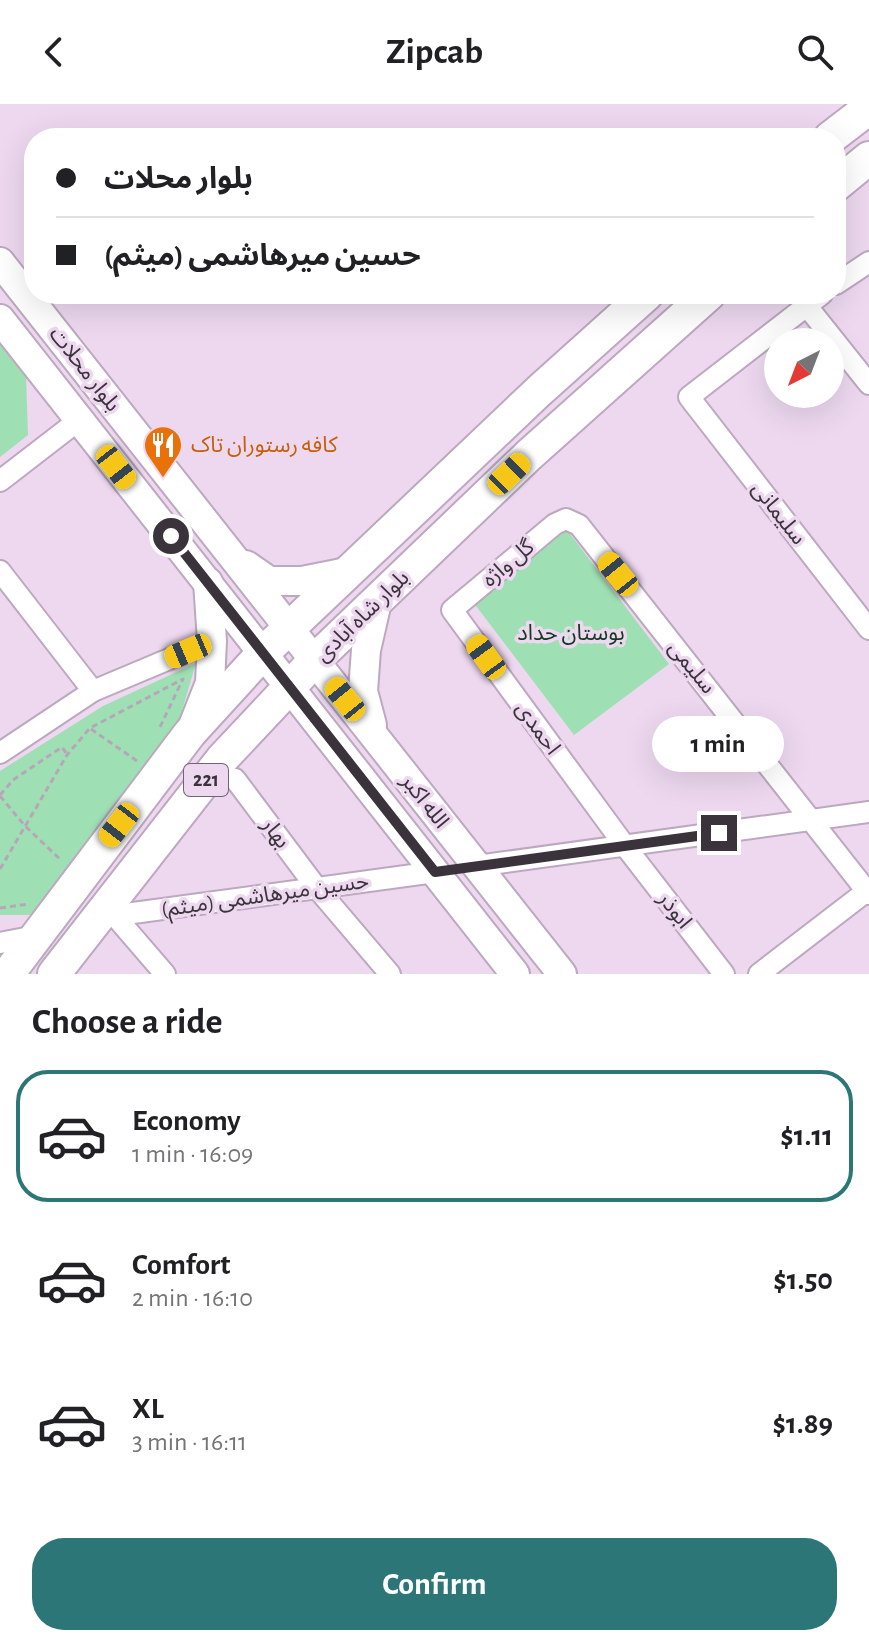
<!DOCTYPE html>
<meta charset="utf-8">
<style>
:root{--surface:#fff;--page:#f6f6f6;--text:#202124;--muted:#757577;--line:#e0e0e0;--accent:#2c7677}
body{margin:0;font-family:"Alegreya Sans","Noto Sans Arabic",sans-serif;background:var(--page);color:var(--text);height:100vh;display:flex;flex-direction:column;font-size:30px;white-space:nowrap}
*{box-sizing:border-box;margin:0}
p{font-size:26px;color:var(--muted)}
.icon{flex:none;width:44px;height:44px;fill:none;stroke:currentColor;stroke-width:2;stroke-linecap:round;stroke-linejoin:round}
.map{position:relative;height:870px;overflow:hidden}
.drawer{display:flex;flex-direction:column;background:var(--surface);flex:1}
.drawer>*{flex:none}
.top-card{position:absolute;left:24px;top:24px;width:822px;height:176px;border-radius:32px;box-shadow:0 8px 32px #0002;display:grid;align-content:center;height:176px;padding:0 32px;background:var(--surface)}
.needle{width:52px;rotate:222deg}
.fabs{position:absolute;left:764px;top:224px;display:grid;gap:16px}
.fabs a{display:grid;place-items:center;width:80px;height:80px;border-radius:50%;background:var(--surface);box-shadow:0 8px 32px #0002;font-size:40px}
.end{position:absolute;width:36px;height:36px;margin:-18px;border:10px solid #3b333c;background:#fff;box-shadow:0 0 0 4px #fff}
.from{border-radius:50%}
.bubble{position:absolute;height:56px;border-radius:28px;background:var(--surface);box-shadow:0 8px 32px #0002;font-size:26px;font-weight:700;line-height:56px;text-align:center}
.car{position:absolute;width:24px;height:48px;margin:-24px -12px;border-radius:10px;box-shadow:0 0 6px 2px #0007;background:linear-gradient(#f5c518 24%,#345 0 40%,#f5c518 0 76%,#345 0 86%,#f5c518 0)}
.top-card b{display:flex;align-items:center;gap:28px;height:76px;font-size:30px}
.top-card b+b{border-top:2px solid var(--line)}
.top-card i{width:20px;height:20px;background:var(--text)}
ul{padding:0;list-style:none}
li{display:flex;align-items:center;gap:24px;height:132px;margin:0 16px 12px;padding:0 16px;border:4px solid transparent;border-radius:32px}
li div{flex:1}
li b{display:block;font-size:30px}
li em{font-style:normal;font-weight:700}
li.active{border-color:var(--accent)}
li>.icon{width:72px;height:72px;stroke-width:1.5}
h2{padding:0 32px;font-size:36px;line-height:96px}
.primary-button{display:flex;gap:16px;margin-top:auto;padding:16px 32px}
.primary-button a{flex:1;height:92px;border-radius:32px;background:var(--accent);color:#fff;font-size:32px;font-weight:700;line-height:92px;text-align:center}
header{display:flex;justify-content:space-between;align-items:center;height:104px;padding:0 32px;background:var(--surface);font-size:36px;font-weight:700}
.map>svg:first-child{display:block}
.green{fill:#9ee0b3}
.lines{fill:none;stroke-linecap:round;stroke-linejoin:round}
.street-casing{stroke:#bca8bf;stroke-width:24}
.secondary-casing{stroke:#bca8bf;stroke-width:32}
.primary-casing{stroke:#bca8bf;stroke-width:36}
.path{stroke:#b7a6ba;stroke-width:3;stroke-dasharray:6 4;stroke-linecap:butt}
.street{stroke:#fff;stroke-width:20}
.secondary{stroke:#fff;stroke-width:28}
.primary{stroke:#fff;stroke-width:32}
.route{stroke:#3b333c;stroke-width:10}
.labels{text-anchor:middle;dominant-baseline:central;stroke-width:7;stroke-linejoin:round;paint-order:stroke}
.shield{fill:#edd8f0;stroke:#706472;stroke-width:2}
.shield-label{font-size:20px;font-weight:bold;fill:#3b333c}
.street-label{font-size:22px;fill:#3b333c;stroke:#edd8f0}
.food-label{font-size:22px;fill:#c56008;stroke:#edd8f0;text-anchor:start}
.park-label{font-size:22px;fill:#133922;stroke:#edd8f0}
</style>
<header><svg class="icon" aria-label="back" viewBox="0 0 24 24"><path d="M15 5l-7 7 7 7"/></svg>Zipcab<svg class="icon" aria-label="search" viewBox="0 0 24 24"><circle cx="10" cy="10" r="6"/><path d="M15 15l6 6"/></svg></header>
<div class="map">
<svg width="869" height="870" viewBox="0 0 869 870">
<rect width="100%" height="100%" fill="#edd8f0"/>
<g class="green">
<polygon points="0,238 26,271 28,331 0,353"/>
<polygon points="567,426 669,560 574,631 473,498"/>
<polygon points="196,559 176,627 36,811 0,811 0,667 103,602"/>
</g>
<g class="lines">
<g class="street-casing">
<g id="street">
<polyline points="836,180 869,158"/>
<polyline points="822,190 689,293 869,525"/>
<polyline points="806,201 869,280"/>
<polyline points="0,377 79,316"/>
<polyline points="0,467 93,587"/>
<polyline points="0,649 93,587 212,537"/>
<polyline points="235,675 316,783 390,870"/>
<polyline points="477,762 869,708"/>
<polyline points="115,812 165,870"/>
<polyline points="96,814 435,768"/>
<polyline points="0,839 36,832"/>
<polyline points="724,870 625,742 452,506 555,420 566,415 579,421 869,790"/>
<polyline points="759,870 867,787"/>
</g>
</g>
<g class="secondary-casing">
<g id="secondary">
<polyline points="0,158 562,870"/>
<polyline points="0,215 515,870"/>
<polyline points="246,461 269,477 302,477 347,468"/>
<polyline points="372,621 363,587 366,546 377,498"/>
<polyline points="193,622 210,579 212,537 208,478"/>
</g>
</g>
<g class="primary-casing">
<g id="primary">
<polyline points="830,34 869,4"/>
<polyline points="836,81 869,54"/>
<polyline points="8,870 190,629 263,549 539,287 647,190"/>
<polyline points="54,870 222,655 315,556 529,351 709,190"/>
</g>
</g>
<g class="path">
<polyline points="91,625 137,657"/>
<polyline points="0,691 13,676 62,643 67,650"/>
<polyline points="0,692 25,722 62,757"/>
<polyline points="0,765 67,651 90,624 183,575 159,625"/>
<polyline points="0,804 29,800"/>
</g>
<use href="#street" class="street"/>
<use href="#secondary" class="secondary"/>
<use href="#primary" class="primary"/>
</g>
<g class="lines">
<polyline class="route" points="171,432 435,768 719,729"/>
</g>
<defs>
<g id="restaurant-pin" transform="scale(2)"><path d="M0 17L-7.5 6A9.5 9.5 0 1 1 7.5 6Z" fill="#e8710a" stroke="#edd8f0"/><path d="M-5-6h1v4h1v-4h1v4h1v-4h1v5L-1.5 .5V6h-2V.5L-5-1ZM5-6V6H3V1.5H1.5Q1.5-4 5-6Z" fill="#fff"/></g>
</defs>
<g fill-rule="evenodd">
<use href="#restaurant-pin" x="163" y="341"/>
</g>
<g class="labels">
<rect class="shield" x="184" y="660" width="44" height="32" rx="6"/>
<g class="shield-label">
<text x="206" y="676">221</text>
</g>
<g class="street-label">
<text transform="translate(85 265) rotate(52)">بلوار محلات</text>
<text transform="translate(779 409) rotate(52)">سلیمانی</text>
<text transform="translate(508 459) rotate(-40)">گل واژه</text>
<text transform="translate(362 512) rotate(-44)">بلوار شاه آبادی</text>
<text transform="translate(692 563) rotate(51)">سلیمی</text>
<text transform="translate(538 624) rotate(54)">احمدی</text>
<text transform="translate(425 697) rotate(52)">الله اکبر</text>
<text transform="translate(276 729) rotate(53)">بهار</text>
<text transform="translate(265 791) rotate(-8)">حسین میرهاشمی (میثم)</text>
<text transform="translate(675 806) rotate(52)">ابوذر</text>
</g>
<g class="food-label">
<text x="191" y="341">کافه رستوران تاک</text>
</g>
<g class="park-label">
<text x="571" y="529">بوستان حداد</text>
</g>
</g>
</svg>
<div class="fabs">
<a><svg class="needle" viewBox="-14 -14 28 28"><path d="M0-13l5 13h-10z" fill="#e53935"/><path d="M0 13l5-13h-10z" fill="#757577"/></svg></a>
</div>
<i class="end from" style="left:171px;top:432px"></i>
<i class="end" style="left:719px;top:729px"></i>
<div class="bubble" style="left:652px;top:612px;width:132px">1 min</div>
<i class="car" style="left:116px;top:363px;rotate:142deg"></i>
<i class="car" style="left:509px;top:370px;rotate:46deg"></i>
<i class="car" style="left:618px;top:470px;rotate:321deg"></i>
<i class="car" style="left:188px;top:547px;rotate:247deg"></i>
<i class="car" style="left:486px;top:553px;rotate:324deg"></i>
<i class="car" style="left:345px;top:595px;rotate:321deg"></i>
<i class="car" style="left:119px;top:721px;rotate:218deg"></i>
<div class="top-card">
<b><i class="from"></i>بلوار محلات</b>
<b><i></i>حسین میرهاشمی (میثم)</b>
</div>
</div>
<section class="drawer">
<h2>Choose a ride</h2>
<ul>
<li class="active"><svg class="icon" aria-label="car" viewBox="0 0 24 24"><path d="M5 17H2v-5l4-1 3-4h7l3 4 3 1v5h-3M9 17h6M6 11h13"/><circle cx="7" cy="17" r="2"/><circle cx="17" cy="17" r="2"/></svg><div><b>Economy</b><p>1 min · 16:09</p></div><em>$1.11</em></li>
<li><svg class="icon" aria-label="car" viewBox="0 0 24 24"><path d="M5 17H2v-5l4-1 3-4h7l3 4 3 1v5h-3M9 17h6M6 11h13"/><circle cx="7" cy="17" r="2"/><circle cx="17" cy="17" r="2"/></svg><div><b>Comfort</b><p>2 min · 16:10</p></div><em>$1.50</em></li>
<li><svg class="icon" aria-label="car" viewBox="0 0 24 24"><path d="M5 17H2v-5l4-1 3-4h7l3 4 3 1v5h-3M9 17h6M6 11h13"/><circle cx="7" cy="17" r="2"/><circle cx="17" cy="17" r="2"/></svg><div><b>XL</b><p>3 min · 16:11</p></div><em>$1.89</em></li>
</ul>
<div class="primary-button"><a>Confirm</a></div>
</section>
